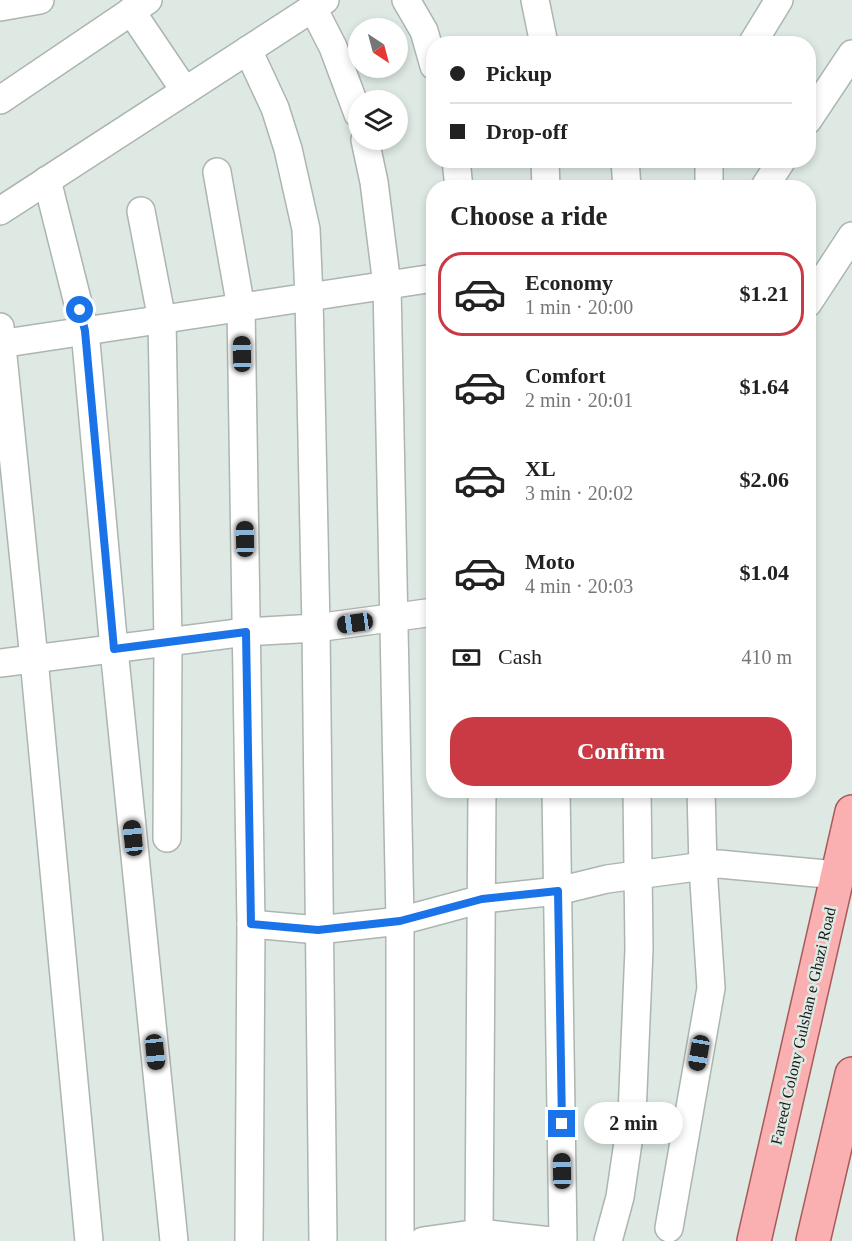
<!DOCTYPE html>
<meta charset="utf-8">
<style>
:root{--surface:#fff;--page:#f6f6f6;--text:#222;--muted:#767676;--line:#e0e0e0;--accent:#ca3a44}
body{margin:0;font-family:"Times New Roman",serif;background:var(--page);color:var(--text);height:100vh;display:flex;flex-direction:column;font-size:22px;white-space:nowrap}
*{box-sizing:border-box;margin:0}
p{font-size:20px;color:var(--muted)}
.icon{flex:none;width:33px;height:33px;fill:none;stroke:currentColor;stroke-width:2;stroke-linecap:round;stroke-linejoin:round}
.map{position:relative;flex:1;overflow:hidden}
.panel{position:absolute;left:426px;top:180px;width:390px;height:618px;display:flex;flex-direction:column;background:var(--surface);border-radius:24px;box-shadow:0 3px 9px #0003}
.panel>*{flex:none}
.top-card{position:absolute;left:426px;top:36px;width:390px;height:132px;border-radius:24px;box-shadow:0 3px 9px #0003;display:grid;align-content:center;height:132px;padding:0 24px;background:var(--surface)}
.needle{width:39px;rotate:144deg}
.tools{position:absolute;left:348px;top:18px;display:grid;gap:12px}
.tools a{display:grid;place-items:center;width:60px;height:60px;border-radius:50%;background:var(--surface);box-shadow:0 3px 9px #0003;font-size:30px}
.end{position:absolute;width:27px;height:27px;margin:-14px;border:8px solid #1a73e8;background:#fff;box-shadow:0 0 0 3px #fff}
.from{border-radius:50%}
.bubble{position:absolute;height:42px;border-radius:21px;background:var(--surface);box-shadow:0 3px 9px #0003;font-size:20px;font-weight:800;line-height:42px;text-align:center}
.car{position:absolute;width:18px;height:36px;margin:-18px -9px;border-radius:8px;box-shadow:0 0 4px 2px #0007;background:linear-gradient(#222 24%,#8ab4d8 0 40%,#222 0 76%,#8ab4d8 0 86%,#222 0)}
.top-card b{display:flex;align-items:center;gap:21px;height:57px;font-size:22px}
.top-card b+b{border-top:2px solid var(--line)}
.top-card i{width:15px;height:15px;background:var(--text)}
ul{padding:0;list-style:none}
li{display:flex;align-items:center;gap:18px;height:84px;margin:0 12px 9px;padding:0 12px;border:3px solid transparent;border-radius:24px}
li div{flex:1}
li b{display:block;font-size:22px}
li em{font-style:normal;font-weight:800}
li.active{border-color:var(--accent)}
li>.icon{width:54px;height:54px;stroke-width:1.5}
h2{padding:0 24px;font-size:27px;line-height:72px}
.pay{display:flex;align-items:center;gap:15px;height:66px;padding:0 24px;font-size:22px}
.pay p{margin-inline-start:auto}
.cta{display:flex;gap:12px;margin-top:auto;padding:12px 24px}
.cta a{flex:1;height:69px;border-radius:24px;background:var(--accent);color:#fff;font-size:24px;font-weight:800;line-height:69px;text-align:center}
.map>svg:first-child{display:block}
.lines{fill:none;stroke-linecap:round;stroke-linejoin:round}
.minor-casing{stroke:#acb5b0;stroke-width:30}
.major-casing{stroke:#a8595a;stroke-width:36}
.minor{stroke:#fff;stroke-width:27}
.major{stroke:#fab0b1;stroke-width:33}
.route{stroke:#1a73e8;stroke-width:8}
.labels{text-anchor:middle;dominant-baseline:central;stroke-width:5;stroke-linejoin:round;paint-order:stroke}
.street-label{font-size:16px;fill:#161918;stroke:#dee9e3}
</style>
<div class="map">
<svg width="852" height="1241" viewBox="0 0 852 1241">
<rect width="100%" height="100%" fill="#dee9e3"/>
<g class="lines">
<g class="minor-casing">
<g id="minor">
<polyline points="406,0 424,31 434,66"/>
<polyline points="535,0 544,44"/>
<polyline points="0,7 40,0"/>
<polyline points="313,8 333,47 358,114"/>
<polyline points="131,11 185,91"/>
<polyline points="752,44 779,0"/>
<polyline points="248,50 275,108 288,149 306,229 309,297 316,628 323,1241"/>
<polyline points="0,100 148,0"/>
<polyline points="808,120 852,54"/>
<polyline points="365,140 374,182 387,285 400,921 400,1241"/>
<polyline points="456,160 459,188"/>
<polyline points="545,160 546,188"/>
<polyline points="625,160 627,188"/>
<polyline points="217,172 241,308 251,924 249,1241"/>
<polyline points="47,180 85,331 114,649 174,1241"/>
<polyline points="709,188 709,160"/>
<polyline points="764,188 782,160"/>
<polyline points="0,211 325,0"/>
<polyline points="141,211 162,320 168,642 167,838"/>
<polyline points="808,303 852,236"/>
<polyline points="0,327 34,659 89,1241"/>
<polyline points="0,344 434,278"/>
<polyline points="0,663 246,632 316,628 434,612"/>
<polyline points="556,790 563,1241"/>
<polyline points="251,924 318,930 400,921 482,899 558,891 607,879 719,864 837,875"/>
<polyline points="669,1228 711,988 703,867 701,790"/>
<polyline points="479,1233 482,790"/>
<polyline points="423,1241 479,1233 551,1241"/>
<polyline points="608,1241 620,1197 632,1115 639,949 637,790"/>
</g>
</g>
<g class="major-casing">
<g id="major">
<polyline points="754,1241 852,812"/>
<polyline points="813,1241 852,1074"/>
</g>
</g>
<use href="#minor" class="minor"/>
<use href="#major" class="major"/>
</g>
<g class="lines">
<polyline class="route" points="80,310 85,331 114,649 246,632 251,924 318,930 400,921 482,899 558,891 562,1124"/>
</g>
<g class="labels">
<g class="street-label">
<text transform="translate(803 1026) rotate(-77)">Fareed Colony Gulshan e Ghazi Road</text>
</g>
</g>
</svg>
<div class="tools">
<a><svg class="needle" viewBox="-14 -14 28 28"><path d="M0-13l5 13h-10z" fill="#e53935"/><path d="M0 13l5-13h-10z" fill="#767676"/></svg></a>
<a><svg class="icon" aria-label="layers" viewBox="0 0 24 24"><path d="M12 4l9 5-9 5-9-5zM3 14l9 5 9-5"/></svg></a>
</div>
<i class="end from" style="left:80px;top:310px"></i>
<i class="end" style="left:562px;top:1124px"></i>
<div class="bubble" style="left:584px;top:1102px;width:99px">2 min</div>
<i class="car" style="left:242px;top:354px;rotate:359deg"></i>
<i class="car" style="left:245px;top:539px;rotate:359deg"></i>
<i class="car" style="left:355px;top:623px;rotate:262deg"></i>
<i class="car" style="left:133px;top:838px;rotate:354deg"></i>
<i class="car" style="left:155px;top:1052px;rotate:174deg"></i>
<i class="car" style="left:699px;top:1053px;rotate:190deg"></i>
<i class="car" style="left:562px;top:1171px;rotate:359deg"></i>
<div class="top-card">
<b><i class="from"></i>Pickup</b>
<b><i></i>Drop-off</b>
</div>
<section class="panel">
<h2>Choose a ride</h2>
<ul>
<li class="active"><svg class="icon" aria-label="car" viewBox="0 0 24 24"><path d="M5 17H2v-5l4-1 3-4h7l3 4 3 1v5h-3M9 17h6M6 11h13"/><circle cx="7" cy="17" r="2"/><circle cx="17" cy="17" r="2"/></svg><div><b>Economy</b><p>1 min · 20:00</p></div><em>$1.21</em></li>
<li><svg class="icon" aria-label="car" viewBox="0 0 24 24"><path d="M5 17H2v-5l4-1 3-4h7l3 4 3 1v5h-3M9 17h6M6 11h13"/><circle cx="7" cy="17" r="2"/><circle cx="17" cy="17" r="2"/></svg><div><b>Comfort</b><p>2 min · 20:01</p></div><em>$1.64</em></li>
<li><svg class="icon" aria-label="car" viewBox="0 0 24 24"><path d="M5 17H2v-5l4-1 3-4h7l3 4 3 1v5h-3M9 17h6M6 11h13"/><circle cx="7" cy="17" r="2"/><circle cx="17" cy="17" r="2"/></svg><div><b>XL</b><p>3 min · 20:02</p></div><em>$2.06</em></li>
<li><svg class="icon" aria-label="car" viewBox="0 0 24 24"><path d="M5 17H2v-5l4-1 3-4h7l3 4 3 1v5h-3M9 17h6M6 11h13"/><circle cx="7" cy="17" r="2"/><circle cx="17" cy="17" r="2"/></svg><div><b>Moto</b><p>4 min · 20:03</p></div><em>$1.04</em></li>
</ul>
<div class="pay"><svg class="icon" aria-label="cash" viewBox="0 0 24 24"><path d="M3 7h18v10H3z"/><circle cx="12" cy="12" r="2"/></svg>Cash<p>410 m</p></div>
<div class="cta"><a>Confirm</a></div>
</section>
</div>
